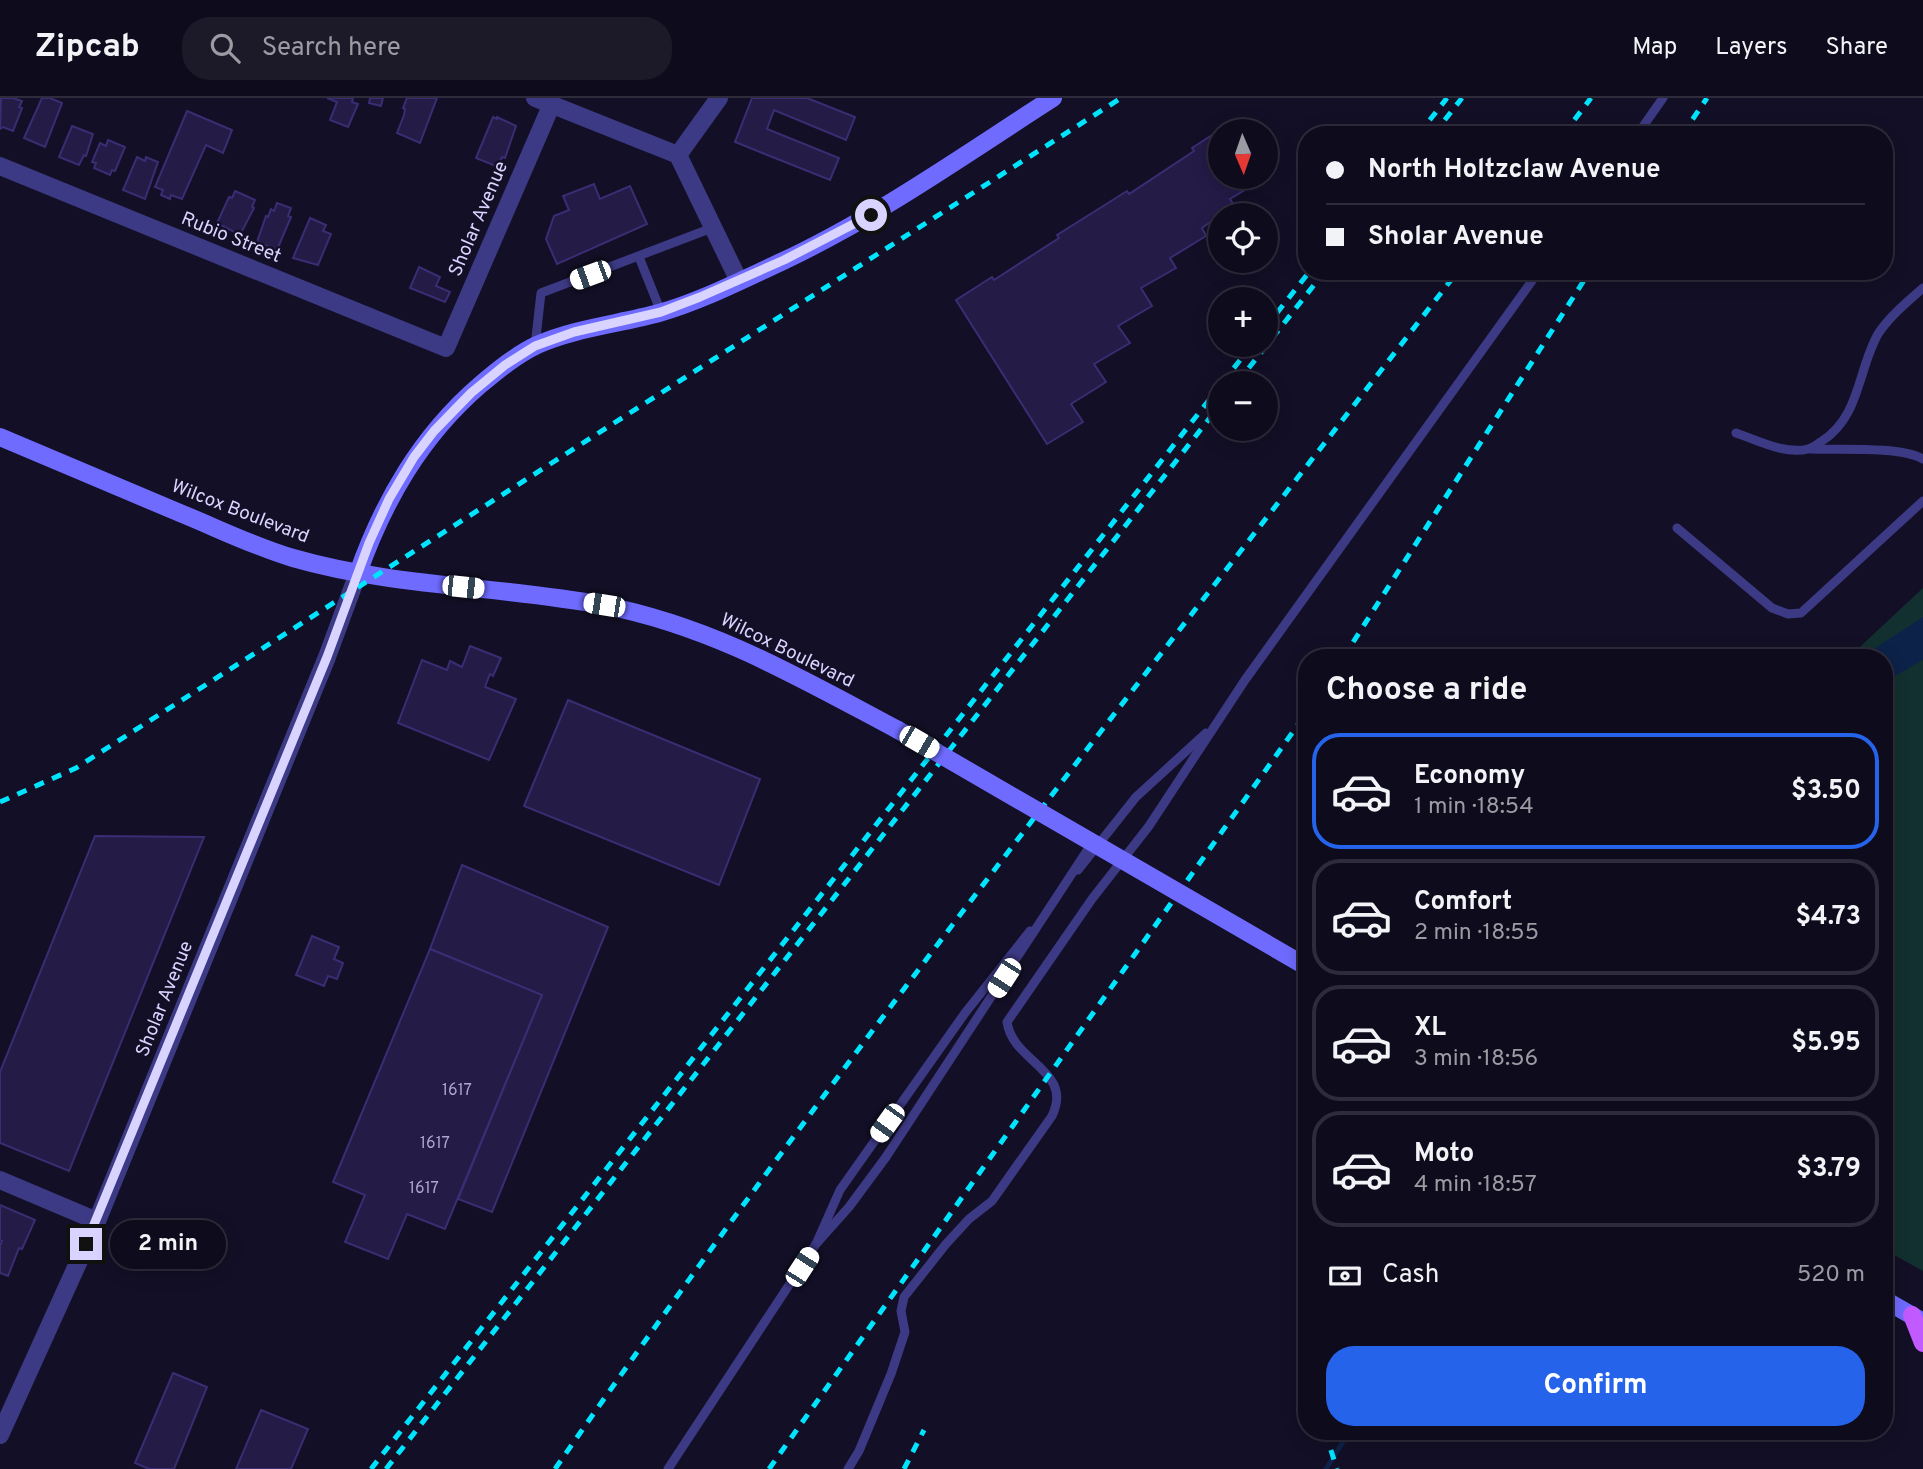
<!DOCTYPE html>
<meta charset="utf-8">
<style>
:root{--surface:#0e0b1c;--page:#1c1929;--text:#f1f3f6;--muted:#9b9ba3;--line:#2e2b3b;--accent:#2563eb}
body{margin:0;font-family:Overpass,sans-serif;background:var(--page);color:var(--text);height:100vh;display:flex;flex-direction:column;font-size:26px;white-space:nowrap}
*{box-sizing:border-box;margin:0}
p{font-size:23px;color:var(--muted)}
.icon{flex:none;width:38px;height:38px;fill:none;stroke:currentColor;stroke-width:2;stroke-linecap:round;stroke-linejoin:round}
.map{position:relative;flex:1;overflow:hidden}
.sheet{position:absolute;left:1298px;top:551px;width:595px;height:791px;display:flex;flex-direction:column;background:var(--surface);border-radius:28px;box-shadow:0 4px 18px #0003,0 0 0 2px var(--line)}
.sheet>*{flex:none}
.hud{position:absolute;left:1298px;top:28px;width:595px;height:154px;border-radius:28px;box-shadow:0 4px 18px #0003,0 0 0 2px var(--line);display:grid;align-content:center;height:154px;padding:0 28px;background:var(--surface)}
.needle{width:46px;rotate:178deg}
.tools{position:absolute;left:1208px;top:21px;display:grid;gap:14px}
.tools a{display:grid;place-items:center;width:70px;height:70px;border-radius:50%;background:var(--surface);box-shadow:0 4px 18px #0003,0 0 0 2px var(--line);font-size:35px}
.end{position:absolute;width:32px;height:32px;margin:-16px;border:9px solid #d9d4ff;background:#111;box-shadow:0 0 0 4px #111}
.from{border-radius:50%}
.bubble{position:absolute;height:49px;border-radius:24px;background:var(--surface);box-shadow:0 4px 18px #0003,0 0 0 2px var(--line);font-size:23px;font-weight:700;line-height:49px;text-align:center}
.car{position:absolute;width:21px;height:42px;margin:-21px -10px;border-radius:9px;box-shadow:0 0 5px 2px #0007;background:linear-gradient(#fff 24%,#345 0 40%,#fff 0 76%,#345 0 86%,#fff 0)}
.hud b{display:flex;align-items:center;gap:24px;height:66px;font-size:26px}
.hud b+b{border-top:2px solid var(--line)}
.hud i{width:18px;height:18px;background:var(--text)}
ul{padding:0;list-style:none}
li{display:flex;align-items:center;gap:21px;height:116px;margin:0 14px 10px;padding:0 14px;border:4px solid var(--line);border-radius:28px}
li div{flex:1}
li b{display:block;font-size:26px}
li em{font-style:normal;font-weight:700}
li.active{border-color:var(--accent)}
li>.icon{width:63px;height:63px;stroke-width:1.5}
h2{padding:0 28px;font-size:32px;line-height:84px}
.pay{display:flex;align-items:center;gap:18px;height:77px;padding:0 28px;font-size:26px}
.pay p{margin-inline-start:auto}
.primary-button{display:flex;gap:14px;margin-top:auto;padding:14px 28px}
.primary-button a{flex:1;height:80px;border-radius:28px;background:var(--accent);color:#fff;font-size:28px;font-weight:700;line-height:80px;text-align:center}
header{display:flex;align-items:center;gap:42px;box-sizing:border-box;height:98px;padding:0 35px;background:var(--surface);border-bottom:2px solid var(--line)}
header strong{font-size:33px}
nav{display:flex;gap:38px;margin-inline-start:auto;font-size:24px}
.search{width:490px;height:63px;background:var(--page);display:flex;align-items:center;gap:18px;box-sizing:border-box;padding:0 24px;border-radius:28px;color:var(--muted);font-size:26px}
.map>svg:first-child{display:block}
.green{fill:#12302f}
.water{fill:#0c2248}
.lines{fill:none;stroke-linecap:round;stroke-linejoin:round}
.stream{stroke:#0c2248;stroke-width:5}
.building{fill:#241b47;stroke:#3b2d73;stroke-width:2}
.service{stroke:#3d3a85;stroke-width:9}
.minor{stroke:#3d3a85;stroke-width:18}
.secondary{stroke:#6f6bff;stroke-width:18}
.primary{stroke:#c25bff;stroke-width:18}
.rail{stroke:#00e5ff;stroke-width:5;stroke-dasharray:10 9;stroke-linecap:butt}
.service-bridge{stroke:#3d3a85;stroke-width:9}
.secondary-bridge{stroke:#6f6bff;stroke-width:18}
.route{stroke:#d9d4ff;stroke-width:9}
.labels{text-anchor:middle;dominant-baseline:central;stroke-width:5;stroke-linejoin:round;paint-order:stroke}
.number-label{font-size:16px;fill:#aca6d1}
.street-label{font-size:19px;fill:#d9d4ff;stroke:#130f26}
</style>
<header>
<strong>Zipcab</strong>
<div class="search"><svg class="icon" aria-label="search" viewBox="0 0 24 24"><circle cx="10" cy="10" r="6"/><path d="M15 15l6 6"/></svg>Search here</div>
<nav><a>Map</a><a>Layers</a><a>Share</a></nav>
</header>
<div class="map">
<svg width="1923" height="1371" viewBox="0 0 1923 1371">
<rect width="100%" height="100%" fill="#130f26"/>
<polygon class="green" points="1923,490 1923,1173 1885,1152 1885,560 1848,560"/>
<polygon class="water" points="1923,519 1923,562 1885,584 1885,560 1860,560"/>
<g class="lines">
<polyline class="stream" points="1326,1371 1349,1334"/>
</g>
<g class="building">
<polygon points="1,0 13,0 22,3 19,9 22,10 13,33 3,29 0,31"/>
<polygon points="42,0 50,0 62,5 45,49 24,40"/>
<polygon points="327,0 353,0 352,4 358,6 348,29 330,22 337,4"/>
<polygon points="370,0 383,0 381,8 369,5"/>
<polygon points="407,0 437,0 420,45 397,35 404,17 405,11 403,10"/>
<polygon points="752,0 807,0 855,19 846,42 774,12 767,31 839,60 830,82 735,44"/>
<polygon points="187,13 232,32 223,55 206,47 182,101 171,97 170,101 161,97 163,92 155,89"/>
<polygon points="493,19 497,21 497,19 516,28 505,60 502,59 498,69 476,60"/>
<polygon points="72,28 93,36 86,58 84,57 79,67 59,59"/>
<polygon points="1226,28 1230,33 1220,33 1220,79 1261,79 1263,81 1230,101 1236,110 1220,117 1202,130 1206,138 1170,160 1176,170 1141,190 1152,208 1118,228 1130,245 1094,266 1106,284 1071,306 1083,324 1047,346 956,202 992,179 994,182 1059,140 1057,137 1127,93 1129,96 1194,53 1192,50"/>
<polygon points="108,42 125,49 115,73 112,72 110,77 94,70 96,65 92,64 100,45 106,48"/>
<polygon points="137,59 145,63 146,59 158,64 145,101 123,92"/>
<polygon points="594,86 600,101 630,88 647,126 557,166 546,141 554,118 569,112 563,98"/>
<polygon points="235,93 255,102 252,109 254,110 240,137 217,125 229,99 232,100"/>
<polygon points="277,105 291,110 288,118 291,119 277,152 257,144 266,118 268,119 271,111 274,113"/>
<polygon points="310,120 326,127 323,133 331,136 318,167 293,160"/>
<polygon points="419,169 440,179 436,188 450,194 445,204 410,190"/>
<polygon points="470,548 501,560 493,578 490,576 485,589 516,601 489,662 398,625 422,562 447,572 450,563 462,569"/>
<polygon points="568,602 760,681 719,787 524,708"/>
<polygon points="95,738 204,739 69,1073 0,1045 0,974"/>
<polygon points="462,767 608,829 492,1114 458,1101 542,897 430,851"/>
<polygon points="312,838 339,849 334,861 343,865 337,881 328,878 324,888 296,877"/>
<polygon points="430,851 542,897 445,1131 407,1116 388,1161 345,1144 365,1097 333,1084"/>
<polygon points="0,1107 35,1122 22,1151 19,1150 8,1178 0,1175 0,1148 2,1143 0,1142"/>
<polygon points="173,1275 207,1289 174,1371 149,1371 135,1365"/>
<polygon points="261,1312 308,1331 291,1371 236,1371"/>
</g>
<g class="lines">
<g class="service">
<polyline points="1637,37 1663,0"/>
<polyline points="639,159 661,214"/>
<polyline points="535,248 541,195 712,130"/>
<path d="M1736 335C1757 342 1785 357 1808 351 1813 350 1818 346 1822 343 1860 319 1858 271 1878 236 1889 219 1908 203 1923 190"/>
<path d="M1811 351C1839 352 1900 348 1923 361"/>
<polyline points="1677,430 1772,510 1788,516 1801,515 1923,403"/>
<polyline points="1078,772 1136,699 1206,635"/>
<polyline points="816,1146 840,1092 965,915 1030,833"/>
<polyline points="668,1371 816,1146 849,1109 886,1059"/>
<path d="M848 1371 859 1353 891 1276 905 1234 901 1213 904 1199 946 1146 969 1121 992 1103 1052 1018C1074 972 1013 965 1007 924L1092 801 1149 728 1245 582 1539 173"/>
</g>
<g class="minor">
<polyline points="535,0 678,57 739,183"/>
<polyline points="678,57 719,0"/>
<polyline points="0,68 446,250 551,8"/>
<polyline points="0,1082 97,1123"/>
<polyline points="0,1337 97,1123 327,559 358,475"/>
</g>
<g class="secondary">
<path d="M0 339C60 364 120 390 180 415 217 430 255 449 293 460 394 489 499 488 602 507 712 528 800 580 898 632"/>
<path d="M358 475C384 402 421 338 480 287 498 272 516 257 537 247 575 230 619 226 659 215 701 203 742 182 781 164 877 119 964 57 1053 0"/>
<polyline points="1885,1202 1923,1224"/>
</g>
<polyline class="primary" points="1912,1217 1923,1245"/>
<g class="rail">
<polyline points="1418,37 1447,0"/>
<polyline points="1433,37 1462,0"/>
<polyline points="1563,37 1591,0"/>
<polyline points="1682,37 1707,0"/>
<polyline points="1265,230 1310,173"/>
<polyline points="1222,285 1252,247"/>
<polyline points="1237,285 1325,173"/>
<polyline points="1343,560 1590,173"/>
<polyline points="0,704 76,670 1121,0"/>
<polyline points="1325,1334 1337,1371"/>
<polyline points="371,1371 1220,288"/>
<polyline points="386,1371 1220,307"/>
<path d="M555 1371C840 960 1152 569 1458 173"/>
<polyline points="769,1371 1307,614"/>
<polyline points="904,1371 924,1332"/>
</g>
<polyline class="service-bridge" points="886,1059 1092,745"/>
<polyline class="secondary-bridge" points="898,632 1307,869"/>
</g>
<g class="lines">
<polyline class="route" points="86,1146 327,559 369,445 389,401 414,359 434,333 471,295 505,267 535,248 574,234 661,214 700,199 784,162 871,117"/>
</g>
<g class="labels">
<g class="number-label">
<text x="457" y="993">1617</text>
<text x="435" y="1046">1617</text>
<text x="424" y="1091">1617</text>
</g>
<g class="street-label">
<text transform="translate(479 121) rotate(-67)">Sholar Avenue</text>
<text transform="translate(231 140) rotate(22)">Rubio Street</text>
<text transform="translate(240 414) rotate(21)">Wilcox Boulevard</text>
<text transform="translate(787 553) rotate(26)">Wilcox Boulevard</text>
<text transform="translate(165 901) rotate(-68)">Sholar Avenue</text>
</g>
</g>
</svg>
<div class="tools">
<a><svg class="needle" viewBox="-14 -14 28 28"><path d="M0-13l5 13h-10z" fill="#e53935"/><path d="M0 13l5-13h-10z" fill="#9b9ba3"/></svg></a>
<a><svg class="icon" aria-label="locate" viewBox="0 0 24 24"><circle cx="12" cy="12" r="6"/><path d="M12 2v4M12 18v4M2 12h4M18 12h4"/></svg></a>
<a>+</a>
<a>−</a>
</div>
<i class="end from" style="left:871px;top:117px"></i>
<i class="end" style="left:86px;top:1146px"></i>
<div class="bubble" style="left:110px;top:1122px;width:116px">2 min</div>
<i class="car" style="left:590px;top:177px;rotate:250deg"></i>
<i class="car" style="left:463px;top:489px;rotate:96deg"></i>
<i class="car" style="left:604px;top:507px;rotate:279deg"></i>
<i class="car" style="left:919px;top:644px;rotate:120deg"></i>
<i class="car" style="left:1004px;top:880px;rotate:213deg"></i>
<i class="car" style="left:887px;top:1025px;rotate:216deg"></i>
<i class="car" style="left:802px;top:1169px;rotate:33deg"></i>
<div class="hud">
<b><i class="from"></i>North Holtzclaw Avenue</b>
<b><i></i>Sholar Avenue</b>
</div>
<section class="sheet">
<h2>Choose a ride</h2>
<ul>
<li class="active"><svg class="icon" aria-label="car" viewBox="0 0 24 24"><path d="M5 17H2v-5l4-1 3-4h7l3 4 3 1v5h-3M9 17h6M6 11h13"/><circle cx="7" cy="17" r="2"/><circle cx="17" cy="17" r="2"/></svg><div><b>Economy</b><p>1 min · 18:54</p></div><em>$3.50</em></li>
<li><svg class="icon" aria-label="car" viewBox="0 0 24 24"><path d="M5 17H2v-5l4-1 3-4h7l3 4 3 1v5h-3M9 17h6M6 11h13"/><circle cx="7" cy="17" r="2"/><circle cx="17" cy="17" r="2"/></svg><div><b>Comfort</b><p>2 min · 18:55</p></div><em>$4.73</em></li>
<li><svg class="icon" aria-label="car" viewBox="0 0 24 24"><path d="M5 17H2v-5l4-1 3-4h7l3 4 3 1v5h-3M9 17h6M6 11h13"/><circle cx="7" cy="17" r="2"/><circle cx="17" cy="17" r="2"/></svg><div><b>XL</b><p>3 min · 18:56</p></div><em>$5.95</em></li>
<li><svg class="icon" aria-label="car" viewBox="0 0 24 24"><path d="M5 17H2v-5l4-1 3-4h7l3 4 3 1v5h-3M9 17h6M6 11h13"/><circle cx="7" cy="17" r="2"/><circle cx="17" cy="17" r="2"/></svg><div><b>Moto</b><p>4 min · 18:57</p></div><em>$3.79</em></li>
</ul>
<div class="pay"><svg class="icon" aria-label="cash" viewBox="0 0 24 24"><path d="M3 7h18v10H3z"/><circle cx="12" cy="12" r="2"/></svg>Cash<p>520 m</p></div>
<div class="primary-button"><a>Confirm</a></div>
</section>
</div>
